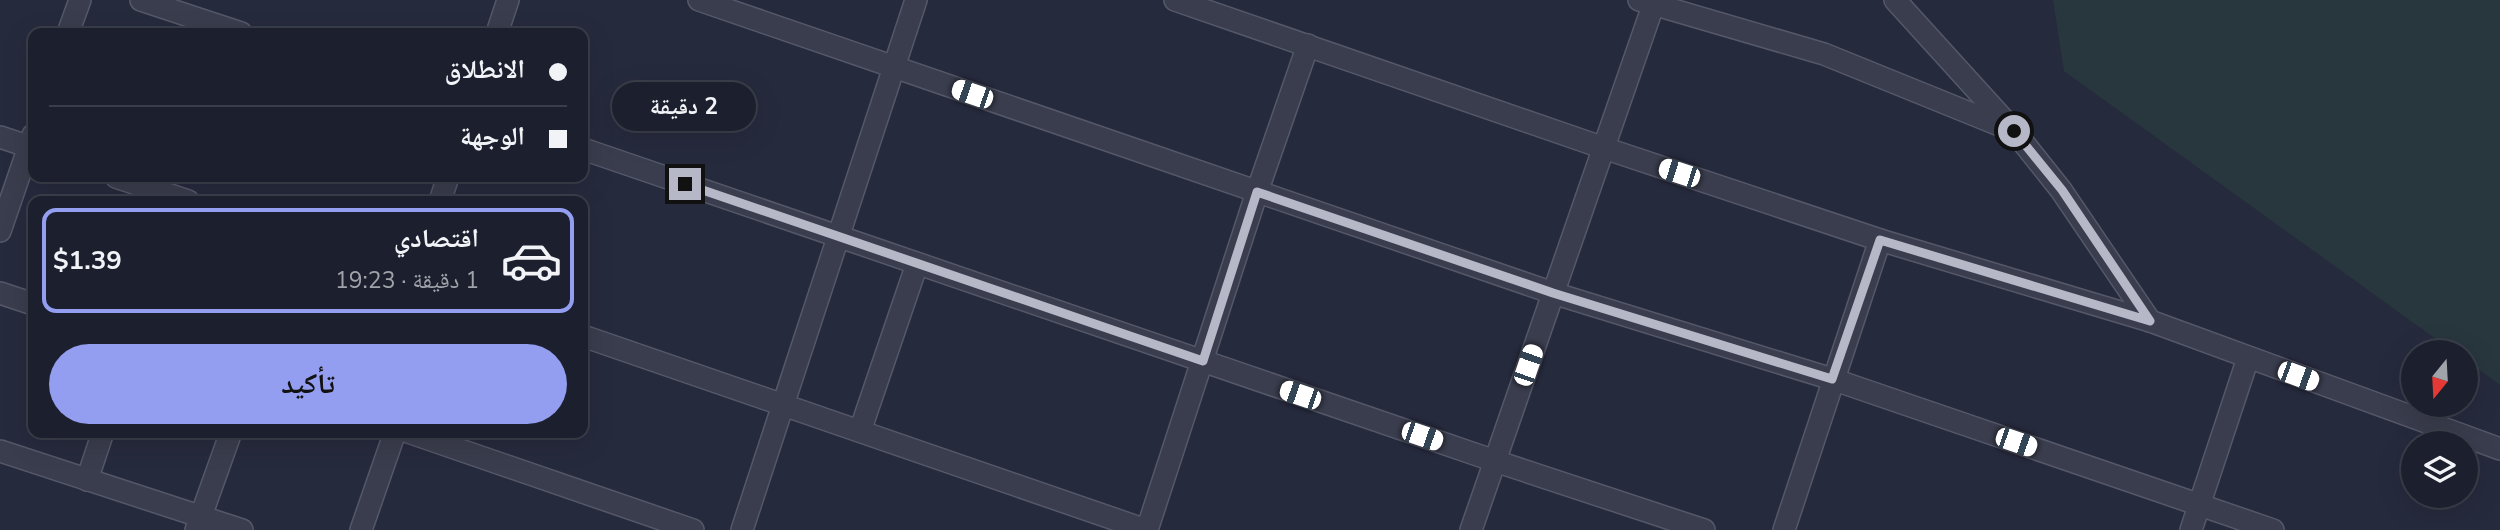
<!DOCTYPE html>
<html lang="ar">
<meta charset="utf-8">
<style>
:root{--surface:#1c202e;--page:#292d3a;--text:#f1f3f6;--muted:#a0a3aa;--line:#3a3e4a;--accent:#939ef0}
body{margin:0;font-family:"Nunito Sans","Noto Naskh Arabic",sans-serif;background:var(--page);color:var(--text);direction:rtl;height:100vh;display:flex;flex-direction:column;font-size:26px;white-space:nowrap}
*{box-sizing:border-box;margin:0}
p{font-size:23px;color:var(--muted)}
.icon{flex:none;width:38px;height:38px;fill:none;stroke:currentColor;stroke-width:2;stroke-linecap:round;stroke-linejoin:round}
.map{position:relative;flex:1;overflow:hidden;direction:ltr}
.drawer{position:absolute;left:28px;top:196px;width:560px;height:242px;display:flex;flex-direction:column;background:var(--surface);border-radius:14px;box-shadow:0 7px 28px #0002,0 0 0 2px var(--line);direction:rtl}
.drawer>*{flex:none}
.guide{position:absolute;left:28px;top:28px;width:560px;height:154px;border-radius:14px;box-shadow:0 7px 28px #0002,0 0 0 2px var(--line);direction:rtl;display:grid;align-content:center;height:154px;padding:0 21px;background:var(--surface)}
.needle{width:46px;rotate:198deg}
.fabs{position:absolute;left:2401px;top:340px;display:grid;gap:14px}
.fabs a{display:grid;place-items:center;width:77px;height:77px;border-radius:50%;background:var(--surface);box-shadow:0 7px 28px #0002,0 0 0 2px var(--line);font-size:35px}
.end{position:absolute;width:32px;height:32px;margin:-16px;border:9px solid #b6b8c8;background:#111;box-shadow:0 0 0 4px #111}
.from{border-radius:50%}
.bubble{position:absolute;height:49px;border-radius:24px;background:var(--surface);box-shadow:0 7px 28px #0002,0 0 0 2px var(--line);font-size:23px;font-weight:700;line-height:49px;text-align:center;direction:rtl}
.car{position:absolute;width:21px;height:42px;margin:-21px -10px;border-radius:9px;box-shadow:0 0 5px 2px #0007;background:linear-gradient(#fff 24%,#345 0 40%,#fff 0 76%,#345 0 86%,#fff 0)}
.guide b{display:flex;align-items:center;gap:24px;height:66px;font-size:26px}
.guide b+b{border-top:2px solid var(--line)}
.guide i{width:18px;height:18px;background:var(--text)}
ul{padding:12px 0 0;list-style:none}
li{display:flex;align-items:center;gap:21px;height:105px;margin:0 14px 10px;padding:0 7px;border:4px solid transparent;border-radius:14px}
li div{flex:1}
li b{display:block;font-size:26px}
li em{font-style:normal;font-weight:700}
li.active{border-color:var(--accent)}
li>.icon{width:63px;height:63px;stroke-width:1.5}
.button{display:flex;gap:14px;margin-top:auto;padding:14px 21px}
.button a{flex:1;height:80px;border-radius:42px;background:var(--accent);color:#111;font-size:28px;font-weight:700;line-height:80px;text-align:center}
.map>svg:first-child{display:block}
.green{fill:#28363e}
.lines{fill:none;stroke-linecap:round;stroke-linejoin:round}
.minor-casing{stroke:#555868;stroke-width:24}
.minor{stroke:#3a3d4d;stroke-width:21}
.route{stroke:#b6b8c8;stroke-width:9}
</style>
<div class="map">
<svg width="2500" height="530" viewBox="0 0 2500 530">
<rect width="100%" height="100%" fill="#262a3d"/>
<polygon class="green" points="2053,0 2500,0 2500,385 2466,360 2466,352 2454,352 2064,71"/>
<g class="lines">
<g class="minor-casing">
<g id="minor">
<polyline points="141,0 241,33"/>
<polyline points="699,0 1553,293 1832,379 2273,530"/>
<polyline points="1175,0 1604,148 1880,240 2150,321 2500,449"/>
<polyline points="1639,0 1824,54 2009,129"/>
<polyline points="1895,0 2014,131 2061,190 2150,321"/>
<polyline points="68,33 80,0"/>
<polyline points="497,33 508,0"/>
<polyline points="0,137 33,148"/>
<polyline points="583,149 1495,461 1704,530"/>
<polyline points="116,177 188,201"/>
<polyline points="440,201 448,177"/>
<polyline points="0,231 33,135"/>
<polyline points="0,293 33,304"/>
<polyline points="583,336 1146,530"/>
<polyline points="860,431 917,264"/>
<polyline points="408,432 693,530"/>
<polyline points="0,451 242,530"/>
<polyline points="87,480 103,432"/>
<polyline points="196,530 231,432"/>
<polyline points="361,530 395,432"/>
<polyline points="742,530 916,0"/>
<polyline points="1147,530 1257,192 1308,45"/>
<polyline points="1471,530 1655,0"/>
<polyline points="1784,530 1880,240"/>
<polyline points="2191,530 2248,358"/>
</g>
</g>
<use href="#minor" class="minor"/>
</g>
<g class="lines">
<polyline class="route" points="685,184 1203,361 1257,192 1553,293 1832,379 1880,240 2150,321 2062,190 2014,131"/>
</g>
</svg>
<div class="fabs">
<a><svg class="needle" viewBox="-14 -14 28 28"><path d="M0-13l5 13h-10z" fill="#e53935"/><path d="M0 13l5-13h-10z" fill="#a0a3aa"/></svg></a>
<a><svg class="icon" aria-label="layers" viewBox="0 0 24 24"><path d="M12 4l9 5-9 5-9-5zM3 14l9 5 9-5"/></svg></a>
</div>
<i class="end from" style="left:2014px;top:131px"></i>
<i class="end" style="left:685px;top:184px"></i>
<div class="bubble" style="left:612px;top:82px;width:144px">2 دقيقة</div>
<i class="car" style="left:972px;top:94px;rotate:289deg"></i>
<i class="car" style="left:1679px;top:173px;rotate:288deg"></i>
<i class="car" style="left:1528px;top:365px;rotate:19deg"></i>
<i class="car" style="left:2298px;top:376px;rotate:110deg"></i>
<i class="car" style="left:1300px;top:395px;rotate:289deg"></i>
<i class="car" style="left:1422px;top:436px;rotate:109deg"></i>
<i class="car" style="left:2016px;top:442px;rotate:109deg"></i>
<div class="guide">
<b><i class="from"></i>الانطلاق</b>
<b><i></i>الوجهة</b>
</div>
<section class="drawer">
<ul>
<li class="active"><svg class="icon" aria-label="car" viewBox="0 0 24 24"><path d="M5 17H2v-5l4-1 3-4h7l3 4 3 1v5h-3M9 17h6M6 11h13"/><circle cx="7" cy="17" r="2"/><circle cx="17" cy="17" r="2"/></svg><div><b>اقتصادي</b><p>1 دقيقة · 19:23</p></div><em>$1.39</em></li>
</ul>
<div class="button"><a>تأكيد</a></div>
</section>
</div>
